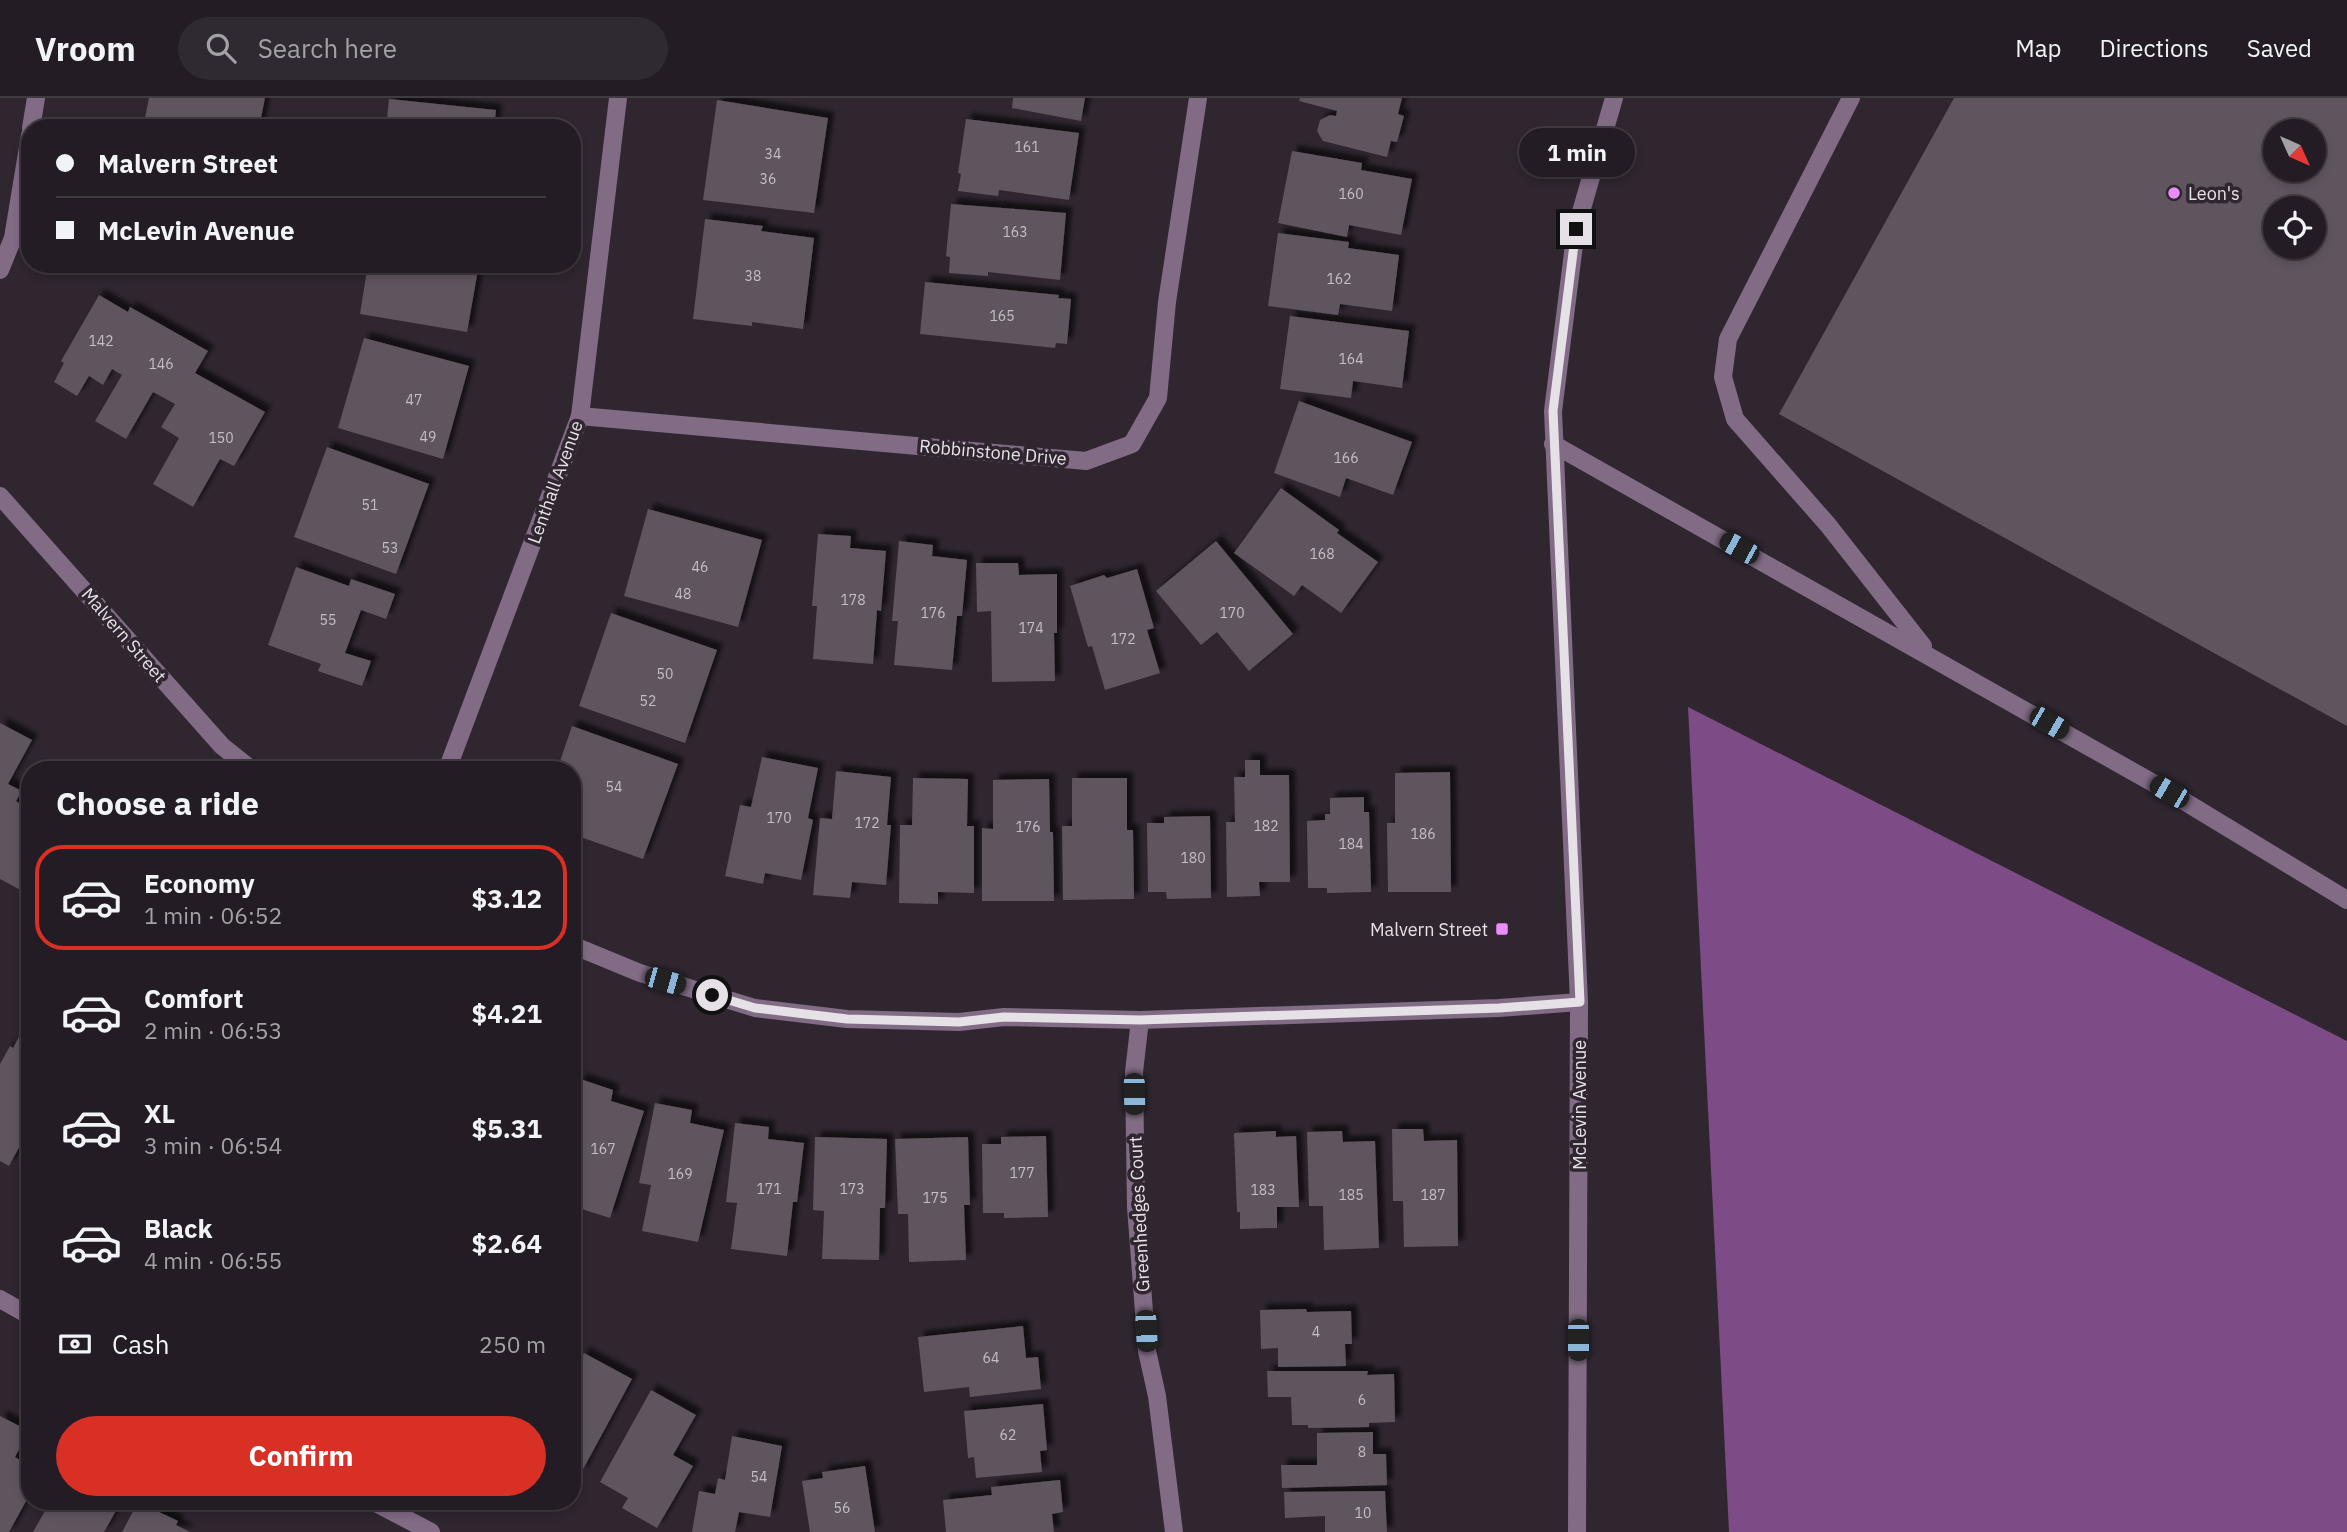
<!DOCTYPE html>
<meta charset="utf-8">
<style>
:root{--surface:#231c24;--page:#2f2931;--text:#f1f3f6;--muted:#a3a1a6;--line:#403a41;--accent:#d93025}
body{margin:0;font-family:"IBM Plex Sans",sans-serif;background:var(--page);color:var(--text);height:100vh;display:flex;flex-direction:column;font-size:26px;white-space:nowrap}
*{box-sizing:border-box;margin:0}
p{font-size:23px;color:var(--muted)}
.icon{flex:none;width:38px;height:38px;fill:none;stroke:currentColor;stroke-width:2;stroke-linecap:round;stroke-linejoin:round}
.map{position:relative;flex:1;overflow:hidden}
.drawer{position:absolute;left:21px;top:663px;width:560px;height:749px;display:flex;flex-direction:column;background:var(--surface);border-radius:28px;box-shadow:0 4px 10px #0003,0 0 0 2px var(--line)}
.drawer>*{flex:none}
.guide{position:absolute;left:21px;top:21px;width:560px;height:154px;border-radius:28px;box-shadow:0 4px 10px #0003,0 0 0 2px var(--line);display:grid;align-content:center;height:154px;padding:0 35px;background:var(--surface)}
.needle{width:46px;rotate:135deg}
.controls{position:absolute;left:2263px;top:21px;display:grid;gap:14px}
.controls a{display:grid;place-items:center;width:63px;height:63px;border-radius:50%;background:var(--surface);box-shadow:0 4px 10px #0003,0 0 0 2px var(--line);font-size:35px}
.end{position:absolute;width:32px;height:32px;margin:-16px;border:9px solid #e6e1e7;background:#111;box-shadow:0 0 0 4px #111}
.from{border-radius:50%}
.bubble{position:absolute;height:49px;border-radius:24px;background:var(--surface);box-shadow:0 4px 10px #0003,0 0 0 2px var(--line);font-size:23px;font-weight:800;line-height:49px;text-align:center}
.car{position:absolute;width:21px;height:42px;margin:-21px -10px;border-radius:9px;box-shadow:0 0 5px 2px #0007;background:linear-gradient(#222 24%,#8ab4d8 0 40%,#222 0 76%,#8ab4d8 0 86%,#222 0)}
.guide b{display:flex;align-items:center;gap:24px;height:66px;font-size:26px}
.guide b+b{border-top:2px solid var(--line)}
.guide i{width:18px;height:18px;background:var(--text)}
ul{padding:0;list-style:none}
li{display:flex;align-items:center;gap:21px;height:105px;margin:0 14px 10px;padding:0 21px;border:4px solid transparent;border-radius:28px}
li div{flex:1}
li b{display:block;font-size:26px}
li em{font-style:normal;font-weight:800}
li.current{border-color:var(--accent)}
li>.icon{width:63px;height:63px;stroke-width:1.5}
h2{padding:0 35px;font-size:32px;line-height:84px}
.pay{display:flex;align-items:center;gap:18px;height:77px;padding:0 35px;font-size:26px}
.pay p{margin-inline-start:auto}
.action{display:flex;gap:14px;margin-top:auto;padding:14px 35px}
.action a{flex:1;height:80px;border-radius:42px;background:var(--accent);color:#fff;font-size:28px;font-weight:800;line-height:80px;text-align:center}
header{display:flex;align-items:center;gap:42px;box-sizing:border-box;height:98px;padding:0 35px;background:var(--surface);border-bottom:2px solid var(--line)}
header strong{font-size:33px}
nav{display:flex;gap:38px;margin-inline-start:auto;font-size:24px}
.search{width:490px;height:63px;background:var(--page);display:flex;align-items:center;gap:18px;box-sizing:border-box;padding:0 24px;border-radius:38px;color:var(--muted);font-size:26px}
.map>svg:first-child{display:block}
.forest{fill:#7d4b86}
.building{fill:#5e545f;fill-rule:evenodd;filter:url(#shadow)}
.lines{fill:none;stroke-linecap:round;stroke-linejoin:round}
.minor{stroke:#816b85;stroke-width:18}
.route{stroke:#e6e1e7;stroke-width:9}
.poi-dot{fill:#eb8cfb;stroke:#2f2630;stroke-width:2.5}
.labels{text-anchor:middle;dominant-baseline:central;stroke-width:7;stroke-linejoin:round;paint-order:stroke}
.number-label{font-size:14px;fill:#c4bec5}
.poi-label{font-size:18px;fill:#e6e1e7;stroke:#2f2630;text-anchor:start}
.street-label{font-size:18px;fill:#e6e1e7;stroke:#2f2630}
</style>
<header>
<strong>Vroom</strong>
<div class="search"><svg class="icon" aria-label="search" viewBox="0 0 24 24"><circle cx="10" cy="10" r="6"/><path d="M15 15l6 6"/></svg>Search here</div>
<nav><a>Map</a><a>Directions</a><a>Saved</a></nav>
</header>
<div class="map">
<svg width="2347" height="1434" viewBox="0 0 2347 1434">
<defs>
<filter id="shadow"><feDropShadow dx="6" dy="-6" stdDeviation="2" flood-color="#0009"/></filter>
</defs>
<rect width="100%" height="100%" fill="#2f2630"/>
<polygon class="forest" points="1688,609 2347,943 2347,1434 1729,1434"/>
<g class="building">
<polygon points="149,0 265,0 259,30 143,30"/>
<polygon points="1013,0 1085,0 1081,23 1012,10"/>
<polygon points="1300,0 1402,0 1398,16 1404,18 1397,44 1391,43 1387,59 1323,43 1317,33 1320,22 1330,17 1336,18 1337,13 1299,3"/>
<path d="M1954 0H2347V628L1779 316ZM2275 33H2314V72H2275ZM2275 110H2314V149H2275Z"/>
<polygon points="389,1 496,12 494,30 386,30"/>
<polygon points="717,2 828,20 814,115 703,102"/>
<polygon points="966,21 1079,35 1069,102 999,92 998,98 958,93 961,76 958,75"/>
<polygon points="1292,53 1362,65 1361,72 1412,81 1401,137 1349,127 1347,139 1278,125"/>
<polygon points="951,106 1066,115 1060,182 988,174 988,178 949,175 950,159 946,158"/>
<polygon points="705,121 763,128 761,133 814,140 803,231 752,224 752,228 693,221"/>
<polygon points="1278,135 1349,144 1348,150 1399,157 1392,213 1340,206 1338,217 1268,208"/>
<polygon points="198,166 232,166 230,175"/>
<polygon points="368,166 479,166 467,234 360,216"/>
<polygon points="925,184 1059,197 1058,200 1071,201 1067,246 1056,245 1055,250 920,236"/>
<polygon points="99,197 128,214 130,209 208,253 195,275 265,314 234,368 220,361 193,409 153,386 179,340 161,329 175,306 153,294 126,341 95,323 122,277 112,271 103,287 89,278 77,298 54,284 64,265 61,263"/>
<polygon points="1290,218 1409,233 1402,290 1353,283 1351,300 1280,291"/>
<polygon points="364,240 469,268 443,361 338,330"/>
<polygon points="1299,303 1412,344 1393,397 1346,380 1340,399 1274,375"/>
<polygon points="327,349 429,386 396,476 294,439"/>
<polygon points="1281,390 1339,432 1337,435 1378,464 1341,515 1302,487 1294,498 1234,455"/>
<polygon points="648,411 762,442 738,529 624,498"/>
<polygon points="818,436 851,438 850,450 886,453 881,513 877,512 873,566 813,561 817,508 812,508"/>
<polygon points="899,443 933,447 932,458 967,462 962,518 957,518 952,572 894,567 898,523 892,523"/>
<polygon points="1216,443 1293,536 1249,573 1217,534 1201,547 1156,493"/>
<polygon points="976,465 1018,465 1019,477 1057,476 1057,535 1054,535 1055,583 992,584 991,513 977,514"/>
<polygon points="296,469 349,488 351,481 395,496 386,521 361,512 345,555 371,563 362,588 318,573 321,566 268,547"/>
<polygon points="1137,471 1154,530 1147,532 1160,575 1105,592 1092,548 1088,549 1070,488 1104,477 1107,480"/>
<polygon points="611,515 717,552 685,645 579,608"/>
<polygon points="0,625 32,642 8,686 22,693 16,703 30,711 30,797 0,781"/>
<polygon points="572,628 678,666 643,761 572,736 572,672 557,672"/>
<polygon points="762,659 818,670 808,720 813,722 801,782 765,775 763,786 725,778 740,707 751,709"/>
<polygon points="1245,662 1260,662 1260,677 1289,677 1290,784 1259,784 1260,798 1227,799 1226,724 1235,724 1234,679 1245,679"/>
<polygon points="836,673 891,679 887,727 891,727 886,787 852,784 850,800 813,797 820,720 832,721"/>
<polygon points="1450,674 1451,794 1388,794 1387,725 1395,725 1395,675"/>
<polygon points="913,680 968,681 967,728 974,728 974,795 938,794 938,806 899,805 900,727 912,727"/>
<polygon points="1072,680 1127,680 1127,732 1133,732 1134,801 1063,802 1062,728 1072,728"/>
<polygon points="1049,681 1050,734 1053,734 1054,803 982,803 982,730 993,731 993,682"/>
<polygon points="1364,699 1364,714 1369,714 1371,794 1327,795 1327,790 1308,790 1307,723 1325,722 1325,716 1330,716 1330,700"/>
<polygon points="1210,718 1211,800 1167,801 1166,794 1148,794 1147,725 1164,725 1164,719"/>
<polygon points="20,937 30,942 30,1029 9,1068 0,1063 0,966 10,948 13,950"/>
<polygon points="580,981 613,992 611,1003 644,1013 610,1120 572,1108 572,1005"/>
<polygon points="655,1005 692,1012 690,1025 724,1032 698,1144 642,1133 651,1087 639,1085"/>
<polygon points="735,1025 769,1029 768,1041 804,1045 797,1104 793,1104 787,1158 731,1151 737,1105 726,1104"/>
<polygon points="1392,1031 1423,1031 1424,1043 1457,1042 1458,1148 1404,1149 1403,1103 1393,1103"/>
<polygon points="1276,1033 1276,1039 1296,1038 1299,1109 1277,1109 1277,1130 1240,1131 1240,1114 1237,1114 1234,1035"/>
<polygon points="1342,1033 1343,1044 1375,1043 1379,1150 1324,1152 1323,1108 1309,1108 1307,1034"/>
<polygon points="1046,1038 1048,1119 1004,1120 1004,1115 983,1115 982,1046 1001,1046 1001,1039"/>
<polygon points="815,1039 887,1041 885,1110 880,1110 879,1162 822,1161 824,1113 813,1112"/>
<polygon points="968,1039 970,1107 964,1107 966,1162 909,1164 908,1116 898,1116 895,1041"/>
<polygon points="1306,1211 1307,1214 1351,1213 1352,1246 1345,1246 1346,1268 1278,1269 1278,1250 1261,1251 1260,1212"/>
<polygon points="1023,1228 1026,1260 1038,1259 1041,1291 970,1299 969,1289 924,1294 918,1239"/>
<polygon points="584,1255 632,1281 581,1375 572,1369 572,1277"/>
<polygon points="1267,1273 1368,1273 1367,1277 1394,1276 1395,1324 1369,1325 1369,1329 1308,1330 1308,1327 1292,1327 1291,1299 1268,1299"/>
<polygon points="651,1292 696,1317 673,1357 693,1368 657,1430 622,1410 628,1400 600,1384"/>
<polygon points="1043,1306 1047,1352 1040,1353 1042,1374 976,1380 974,1359 968,1360 964,1313"/>
<polygon points="0,1318 29,1333 15,1359 30,1368 30,1396 9,1434 0,1434"/>
<polygon points="1373,1334 1373,1356 1386,1356 1387,1387 1282,1390 1281,1367 1317,1367 1317,1335"/>
<polygon points="732,1338 782,1348 770,1419 739,1414 735,1434 692,1434 699,1393 715,1396 718,1380 725,1382"/>
<polygon points="865,1368 875,1434 810,1434 802,1383 823,1380 822,1374"/>
<polygon points="1060,1382 1063,1414 1052,1416 1054,1434 946,1434 943,1402 992,1397 991,1389"/>
<polygon points="1385,1393 1387,1434 1325,1434 1325,1418 1285,1420 1284,1394"/>
<polygon points="50,1404 121,1404 104,1434 33,1434"/>
<polygon points="138,1404 178,1423 176,1427 190,1434 122,1434"/>
</g>
<g class="lines">
<g class="minor">
<polyline points="1851,0 1728,241 1723,279 1735,321 1828,427 1923,548"/>
<polyline points="31,30 36,0"/>
<polyline points="0,172 13,140 30,37"/>
<polyline points="580,318 1086,363 1132,346 1158,300 1167,204 1198,0"/>
<polyline points="1553,346 2169,694 2347,802"/>
<polyline points="0,398 222,648 252,672"/>
<polyline points="447,672 580,318 618,0"/>
<polyline points="572,847 640,875 755,910 847,921 959,924 1004,919 1140,922 1499,910 1579,904"/>
<polyline points="1140,922 1134,974 1136,1109 1147,1253 1157,1298 1174,1434"/>
<polyline points="0,1201 30,1218"/>
<polyline points="374,1404 431,1434"/>
<polyline points="1577,1434 1579,904 1553,313 1576,131 1614,0"/>
</g>
</g>
<g class="lines">
<polyline class="route" points="712,897 755,910 847,921 959,924 1004,919 1140,922 1499,910 1580,904 1553,313 1576,131"/>
</g>
<g class="poi-dot">
<circle cx="2174" cy="95" r="7"/>
<rect x="1495" y="824" width="14" height="14" rx="3.5"/>
</g>
<g class="labels">
<g class="number-label">
<text x="1027" y="49">161</text>
<text x="773" y="56">34</text>
<text x="768" y="81">36</text>
<text x="1351" y="96">160</text>
<text x="1015" y="134">163</text>
<text x="753" y="178">38</text>
<text x="1339" y="181">162</text>
<text x="1002" y="218">165</text>
<text x="101" y="243">142</text>
<text x="1351" y="261">164</text>
<text x="161" y="266">146</text>
<text x="414" y="302">47</text>
<text x="428" y="339">49</text>
<text x="221" y="340">150</text>
<text x="1346" y="360">166</text>
<text x="370" y="407">51</text>
<text x="390" y="450">53</text>
<text x="1322" y="456">168</text>
<text x="700" y="469">46</text>
<text x="683" y="496">48</text>
<text x="853" y="502">178</text>
<text x="933" y="515">176</text>
<text x="1232" y="515">170</text>
<text x="328" y="522">55</text>
<text x="1031" y="530">174</text>
<text x="1123" y="541">172</text>
<text x="665" y="576">50</text>
<text x="648" y="603">52</text>
<text x="614" y="689">54</text>
<text x="779" y="720">170</text>
<text x="867" y="725">172</text>
<text x="1266" y="728">182</text>
<text x="1028" y="729">176</text>
<text x="1423" y="736">186</text>
<text x="1351" y="746">184</text>
<text x="1193" y="760">180</text>
<text x="603" y="1051">167</text>
<text x="1022" y="1075">177</text>
<text x="680" y="1076">169</text>
<text x="769" y="1091">171</text>
<text x="852" y="1091">173</text>
<text x="1263" y="1092">183</text>
<text x="1351" y="1097">185</text>
<text x="1433" y="1097">187</text>
<text x="935" y="1100">175</text>
<text x="1316" y="1234">4</text>
<text x="991" y="1260">64</text>
<text x="1362" y="1302">6</text>
<text x="1008" y="1337">62</text>
<text x="1362" y="1354">8</text>
<text x="759" y="1379">54</text>
<text x="842" y="1410">56</text>
<text x="1363" y="1415">10</text>
</g>
<g class="poi-label">
<text x="2188" y="95">Leon's</text>
<text x="1488" y="831" text-anchor="end">Malvern Street</text>
</g>
<g class="street-label">
<text transform="translate(993 354) rotate(5)">Robbinstone Drive</text>
<text transform="translate(555 384) rotate(-70)">Lenthall Avenue</text>
<text transform="translate(124 537) rotate(49)">Malvern Street</text>
<text transform="translate(1579 1007) rotate(-90)">McLevin Avenue</text>
<text transform="translate(1139 1116) rotate(-93)">Greenhedges Court</text>
</g>
</g>
</svg>
<div class="controls">
<a><svg class="needle" viewBox="-14 -14 28 28"><path d="M0-13l5 13h-10z" fill="#e53935"/><path d="M0 13l5-13h-10z" fill="#a3a1a6"/></svg></a>
<a><svg class="icon" aria-label="locate" viewBox="0 0 24 24"><circle cx="12" cy="12" r="6"/><path d="M12 2v4M12 18v4M2 12h4M18 12h4"/></svg></a>
</div>
<i class="end from" style="left:712px;top:897px"></i>
<i class="end" style="left:1576px;top:131px"></i>
<div class="bubble" style="left:1519px;top:30px;width:116px">1 min</div>
<i class="car" style="left:1739px;top:450px;rotate:299deg"></i>
<i class="car" style="left:2049px;top:625px;rotate:120deg"></i>
<i class="car" style="left:2169px;top:694px;rotate:300deg"></i>
<i class="car" style="left:665px;top:883px;rotate:106deg"></i>
<i class="car" style="left:1134px;top:996px;rotate:179deg"></i>
<i class="car" style="left:1146px;top:1233px;rotate:177deg"></i>
<i class="car" style="left:1578px;top:1242px;rotate:180deg"></i>
<div class="guide">
<b><i class="from"></i>Malvern Street</b>
<b><i></i>McLevin Avenue</b>
</div>
<section class="drawer">
<h2>Choose a ride</h2>
<ul>
<li class="current"><svg class="icon" aria-label="car" viewBox="0 0 24 24"><path d="M5 17H2v-5l4-1 3-4h7l3 4 3 1v5h-3M9 17h6M6 11h13"/><circle cx="7" cy="17" r="2"/><circle cx="17" cy="17" r="2"/></svg><div><b>Economy</b><p>1 min · 06:52</p></div><em>$3.12</em></li>
<li><svg class="icon" aria-label="car" viewBox="0 0 24 24"><path d="M5 17H2v-5l4-1 3-4h7l3 4 3 1v5h-3M9 17h6M6 11h13"/><circle cx="7" cy="17" r="2"/><circle cx="17" cy="17" r="2"/></svg><div><b>Comfort</b><p>2 min · 06:53</p></div><em>$4.21</em></li>
<li><svg class="icon" aria-label="car" viewBox="0 0 24 24"><path d="M5 17H2v-5l4-1 3-4h7l3 4 3 1v5h-3M9 17h6M6 11h13"/><circle cx="7" cy="17" r="2"/><circle cx="17" cy="17" r="2"/></svg><div><b>XL</b><p>3 min · 06:54</p></div><em>$5.31</em></li>
<li><svg class="icon" aria-label="car" viewBox="0 0 24 24"><path d="M5 17H2v-5l4-1 3-4h7l3 4 3 1v5h-3M9 17h6M6 11h13"/><circle cx="7" cy="17" r="2"/><circle cx="17" cy="17" r="2"/></svg><div><b>Black</b><p>4 min · 06:55</p></div><em>$2.64</em></li>
</ul>
<div class="pay"><svg class="icon" aria-label="cash" viewBox="0 0 24 24"><path d="M3 7h18v10H3z"/><circle cx="12" cy="12" r="2"/></svg>Cash<p>250 m</p></div>
<div class="action"><a>Confirm</a></div>
</section>
</div>
